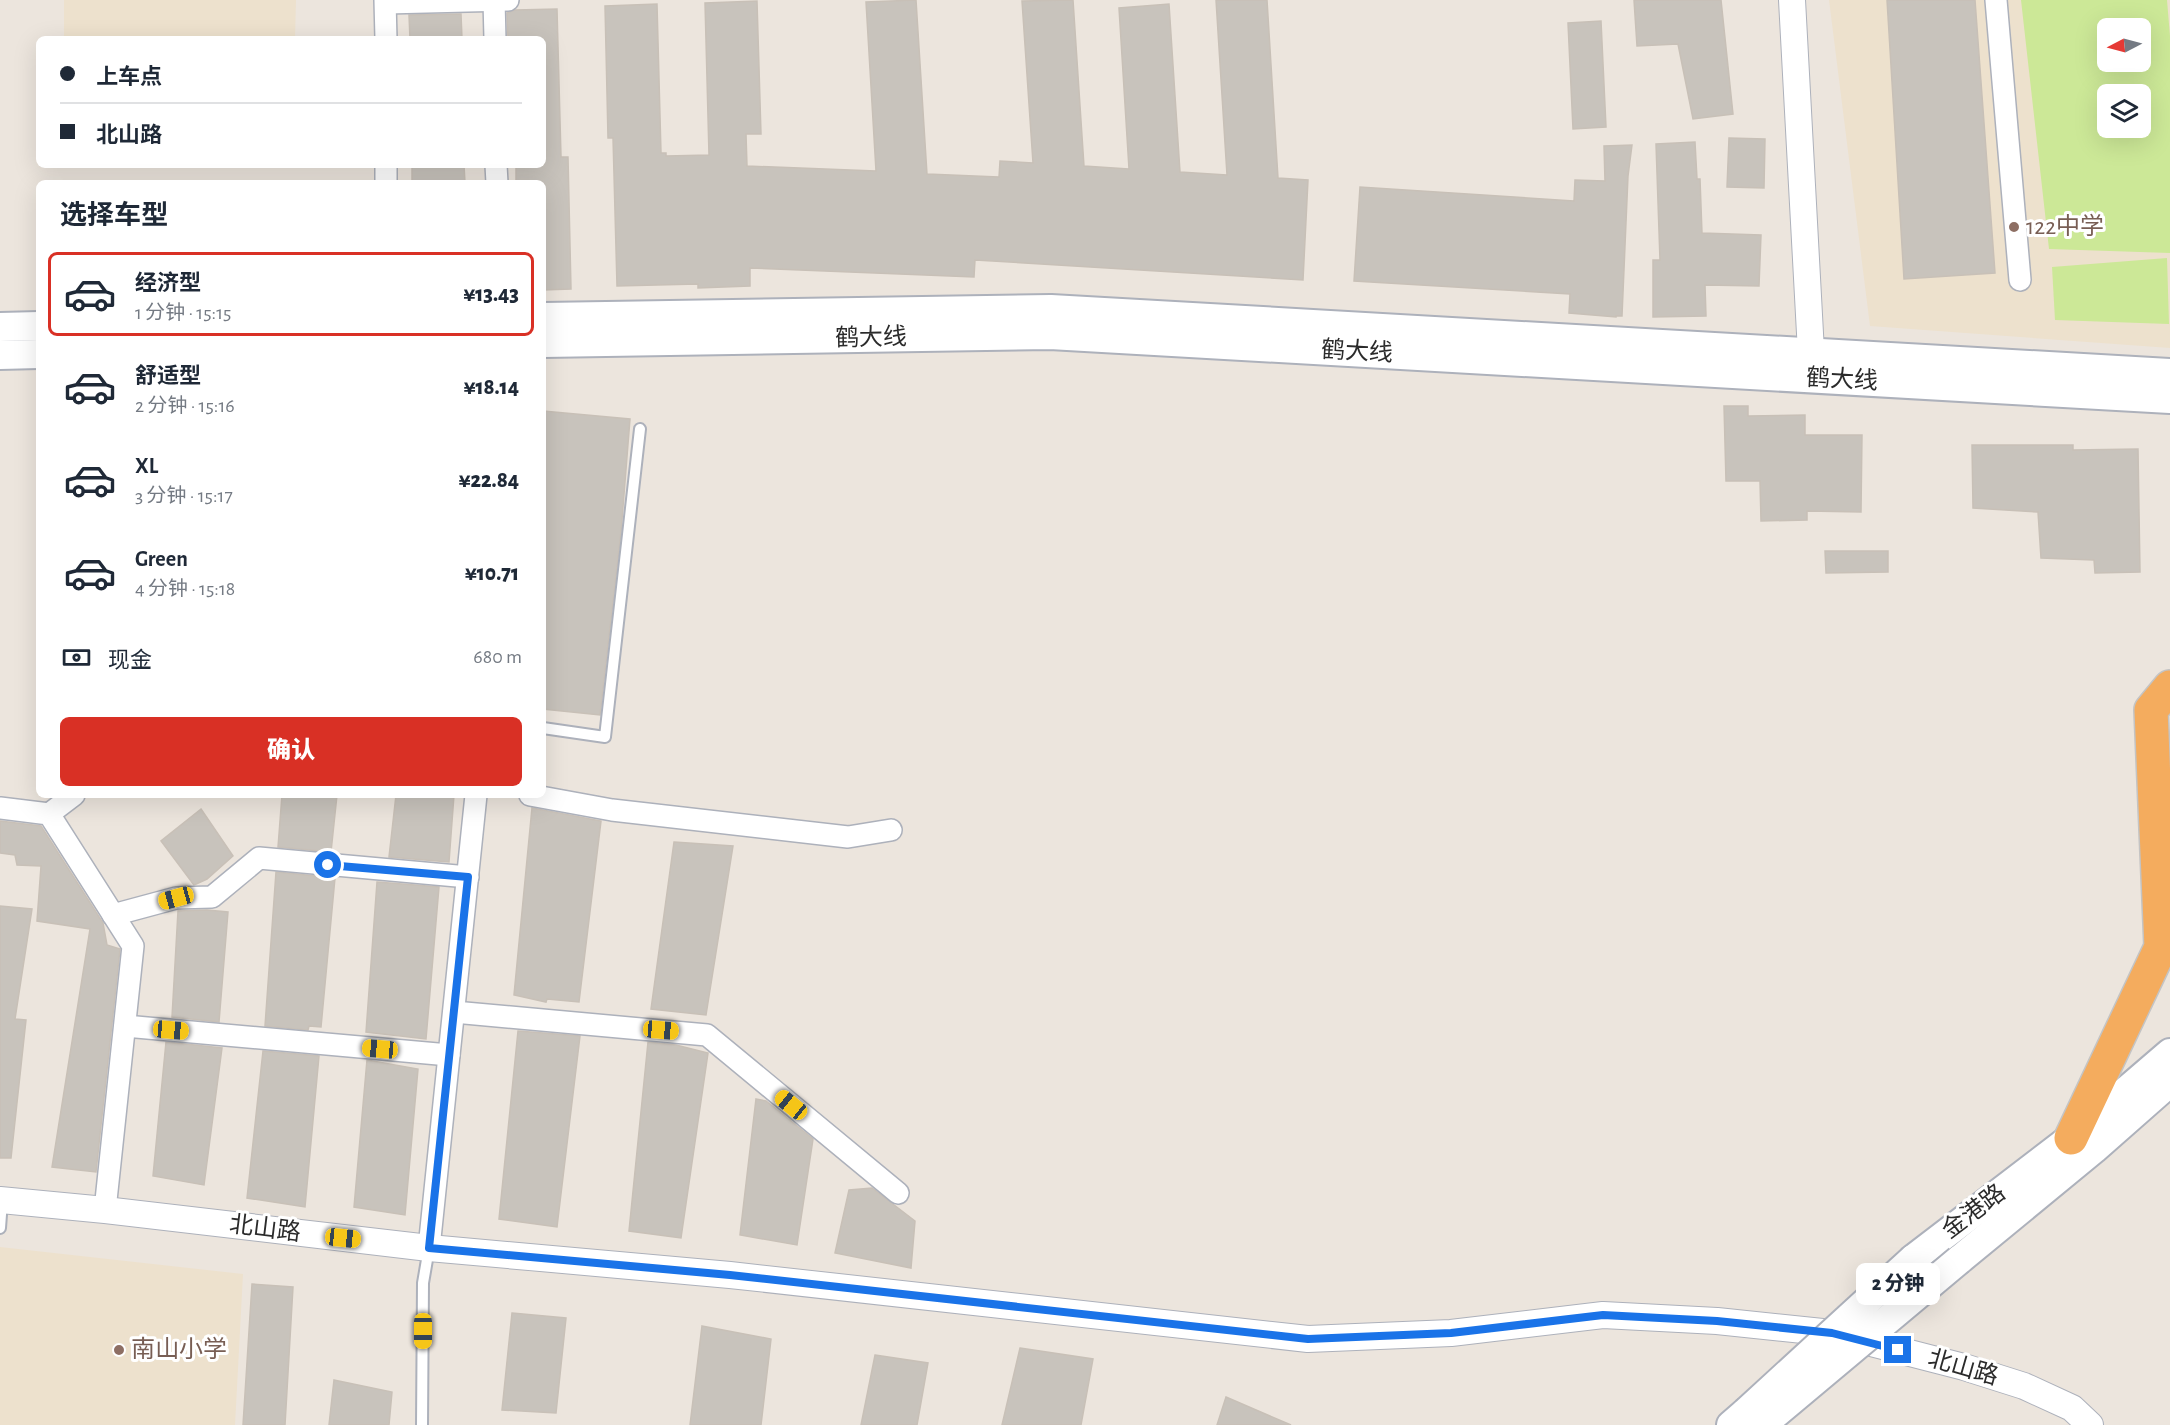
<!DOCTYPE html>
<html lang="zh">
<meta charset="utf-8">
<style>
:root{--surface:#fff;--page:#f2f2f3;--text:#1f2937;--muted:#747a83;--line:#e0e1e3;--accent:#d93025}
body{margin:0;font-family:"Alegreya Sans","Noto Sans SC",sans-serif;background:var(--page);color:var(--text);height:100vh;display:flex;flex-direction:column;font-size:22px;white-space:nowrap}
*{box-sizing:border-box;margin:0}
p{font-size:20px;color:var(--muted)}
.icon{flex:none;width:33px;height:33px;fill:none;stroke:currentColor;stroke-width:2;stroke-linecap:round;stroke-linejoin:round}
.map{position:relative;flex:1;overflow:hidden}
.sheet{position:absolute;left:36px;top:180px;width:510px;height:618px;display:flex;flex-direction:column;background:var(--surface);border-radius:9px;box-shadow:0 6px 24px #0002}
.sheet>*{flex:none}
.guide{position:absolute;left:36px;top:36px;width:510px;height:132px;border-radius:9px;box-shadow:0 6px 24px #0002;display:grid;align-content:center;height:132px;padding:0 24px;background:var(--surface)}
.needle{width:39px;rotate:264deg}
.buttons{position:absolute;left:2097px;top:18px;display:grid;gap:12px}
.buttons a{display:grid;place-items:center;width:54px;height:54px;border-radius:9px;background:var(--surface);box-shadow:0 6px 24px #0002;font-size:30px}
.end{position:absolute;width:27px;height:27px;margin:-14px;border:8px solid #1a73e8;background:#fff;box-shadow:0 0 0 3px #fff}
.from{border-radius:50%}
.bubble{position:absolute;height:42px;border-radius:9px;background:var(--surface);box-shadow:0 6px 24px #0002;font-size:20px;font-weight:800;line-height:42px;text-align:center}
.car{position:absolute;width:18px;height:36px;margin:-18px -9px;border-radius:8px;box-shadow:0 0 4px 2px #0007;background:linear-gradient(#f5c518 24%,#345 0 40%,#f5c518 0 76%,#345 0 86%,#f5c518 0)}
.guide b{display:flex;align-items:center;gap:21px;height:57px;font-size:22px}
.guide b+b{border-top:2px solid var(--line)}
.guide i{width:15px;height:15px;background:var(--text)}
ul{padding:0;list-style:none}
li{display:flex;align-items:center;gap:18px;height:84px;margin:0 12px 9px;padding:0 12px;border:3px solid transparent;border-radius:9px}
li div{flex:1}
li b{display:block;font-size:22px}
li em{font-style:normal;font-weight:800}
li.current{border-color:var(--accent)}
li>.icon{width:54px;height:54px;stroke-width:1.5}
h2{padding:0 24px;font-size:27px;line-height:72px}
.pay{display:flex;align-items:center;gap:15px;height:66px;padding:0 24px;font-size:22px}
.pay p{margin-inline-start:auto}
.primary-button{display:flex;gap:12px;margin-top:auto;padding:12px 24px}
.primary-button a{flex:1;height:69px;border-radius:9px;background:var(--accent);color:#fff;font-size:24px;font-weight:800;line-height:69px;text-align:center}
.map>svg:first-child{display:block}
.education{fill:#ede1cd;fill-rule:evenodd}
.pitch{fill:#cce897;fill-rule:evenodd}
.building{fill:#c8c3bc;stroke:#c8c0b7;stroke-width:1.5}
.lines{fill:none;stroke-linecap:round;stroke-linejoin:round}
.service-casing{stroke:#adb1bb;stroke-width:14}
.minor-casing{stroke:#adb1bb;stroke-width:24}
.tertiary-casing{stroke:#adb1bb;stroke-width:28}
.secondary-casing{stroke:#adb1bb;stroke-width:32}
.trunk-casing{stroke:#c4c4c4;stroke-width:36}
.service{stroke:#fff;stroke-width:10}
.minor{stroke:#fff;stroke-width:21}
.tertiary{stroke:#fff;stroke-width:26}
.secondary{stroke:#fff;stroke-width:28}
.trunk{stroke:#f4ac5e;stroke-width:33}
.secondary-bridge-casing{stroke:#adb1bb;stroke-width:32;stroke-linecap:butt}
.secondary-bridge{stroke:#fff;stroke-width:28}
.route{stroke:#1a73e8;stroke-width:8}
.education-dot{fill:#8d6e63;stroke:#fff;stroke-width:2}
.labels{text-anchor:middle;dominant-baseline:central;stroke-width:6;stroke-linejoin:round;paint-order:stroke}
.education-label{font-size:24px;fill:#785e54;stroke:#fff;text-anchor:start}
.street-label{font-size:24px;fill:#2b2b2b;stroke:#fff}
</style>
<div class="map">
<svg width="2170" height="1425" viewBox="0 0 2170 1425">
<rect width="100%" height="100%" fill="#ece5dd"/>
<g class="education">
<polygon points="64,0 296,0 295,39 64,39"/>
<path d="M1829 0H2170V348L1870 326ZM2108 28H2140V62H2108ZM2108 94H2140V128H2108Z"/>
<polygon points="0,1247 243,1274 235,1425 0,1425"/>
</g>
<g class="pitch">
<path d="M2021 0H2167L2170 36V253L2049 249ZM2108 28H2140V62H2108ZM2108 94H2140V128H2108Z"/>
<polygon points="2167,258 2169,324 2055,320 2052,267"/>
</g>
<g class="building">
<polygon points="916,0 927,174 999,177 1000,161 1033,163 1022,1 1073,0 1084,166 1129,169 1119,8 1169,4 1180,172 1227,175 1216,0 1267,0 1278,178 1308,180 1303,280 975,260 974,277 750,268 750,286 698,288 698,284 617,286 613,138 608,138 605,6 657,4 661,153 666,153 666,156 709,155 705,3 757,1 761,134 746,134 747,166 876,171 866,2"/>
<polygon points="1634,0 1721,0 1733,114 1693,119 1678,44 1637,46"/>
<polygon points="1887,0 1975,0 1995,273 1904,279"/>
<polygon points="557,9 561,157 568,157 571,289 543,290 543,183 516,183 516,165 543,165 543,39 508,39 507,13 515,10"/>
<polygon points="461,14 462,39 410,39 409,15"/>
<polygon points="1601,21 1606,127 1573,129 1568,23"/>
<polygon points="1729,138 1765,139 1764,188 1727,187"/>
<polygon points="1695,142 1697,179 1700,179 1702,233 1761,235 1759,286 1705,285 1706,316 1653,317 1653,260 1660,260 1656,144"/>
<polygon points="1632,145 1628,176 1622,316 1616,316 1616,317 1569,313 1570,294 1354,281 1360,187 1574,201 1575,180 1605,181 1604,146"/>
<polygon points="412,165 464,165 465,183 412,183"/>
<polygon points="1724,406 1748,406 1748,416 1805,415 1805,435 1862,435 1861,512 1807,511 1807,520 1761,521 1760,481 1726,481"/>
<polygon points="543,411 630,419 621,532 600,715 543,709"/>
<polygon points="1972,445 2073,445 2073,450 2138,449 2140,572 2095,573 2094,560 2041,558 2038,512 1973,508"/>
<polygon points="1825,551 1888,551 1888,572 1826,573"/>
<polygon points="282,795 337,795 331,852 278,847"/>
<polygon points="396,795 454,795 449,862 389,857"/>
<polygon points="532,808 601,821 579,1002 547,999 546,1002 514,995"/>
<polygon points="201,809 233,856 207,879 194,885 161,841"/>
<polygon points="0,821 41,826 103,923 107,945 120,949 96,1172 52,1167 90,929 37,921 41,866 17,865 15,855 0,853"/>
<polygon points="674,842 733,846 706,1015 651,1009"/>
<polygon points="276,872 335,878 321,1027 309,1026 308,1030 265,1026"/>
<polygon points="377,882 439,887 426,1039 366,1032"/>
<polygon points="0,906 32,909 15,1019 26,1020 11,1158 0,1158"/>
<polygon points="207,910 228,912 219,1022 172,1017 178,911"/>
<polygon points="518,1031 580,1036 557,1227 499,1219"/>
<polygon points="166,1042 222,1048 204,1185 153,1176"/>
<polygon points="648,1042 676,1045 708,1053 681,1238 629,1231"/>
<polygon points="263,1051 319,1056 305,1207 247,1198"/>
<polygon points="367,1060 418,1069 405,1215 354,1207"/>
<polygon points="756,1099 766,1101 813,1139 797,1245 740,1235"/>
<polygon points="872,1188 915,1221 911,1268 835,1253 849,1190"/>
<polygon points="252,1284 293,1287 285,1425 243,1425"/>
<polygon points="512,1313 566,1318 556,1413 502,1410"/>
<polygon points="702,1326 771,1339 761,1425 690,1425"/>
<polygon points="1020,1348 1093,1359 1081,1425 1002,1425"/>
<polygon points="875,1355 928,1363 917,1425 861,1425"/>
<polygon points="334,1380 392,1392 389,1425 329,1425"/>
<polygon points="1226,1397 1291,1425 1217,1425"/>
</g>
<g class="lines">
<g class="service-casing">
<g id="service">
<polyline points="543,728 605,737 640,429"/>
<polyline points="0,1228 2,1201"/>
<polyline points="422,1425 423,1283 429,1248"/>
</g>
</g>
<g class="minor-casing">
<g id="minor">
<polyline points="385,0 386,39"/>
<polyline points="494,0 495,39"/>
<polyline points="1996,0 2020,280"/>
<polyline points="386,3 508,0"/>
<polyline points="386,165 386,183"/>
<polyline points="496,165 497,183"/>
<polyline points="530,795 612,810 848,837 891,830"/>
<polyline points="0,808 49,814 133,946 105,1210"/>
<polyline points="49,814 74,795"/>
<polyline points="113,915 176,898 212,897 259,858 468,877"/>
<polyline points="454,1012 707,1035 898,1193"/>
<polyline points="125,1026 449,1055"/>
<polyline points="429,1248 476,795"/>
</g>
</g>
<g class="tertiary-casing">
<g id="tertiary">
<polyline points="1792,0 1811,352 1811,371"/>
<polyline points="0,1200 105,1210 429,1248 730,1275 1308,1339 1451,1333 1603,1315 1717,1321 1832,1333 1964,1367 2024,1386 2072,1408 2090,1425"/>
</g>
</g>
<g class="secondary-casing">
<g id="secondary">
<polyline points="543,317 1051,309 2170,373"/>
<polyline points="0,327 39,326"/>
<polyline points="543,343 1050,335 2170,399"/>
<polyline points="0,355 39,354"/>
<polyline points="1913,1259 2071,1138 2170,1053"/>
<polyline points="1959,1260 2094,1149 2170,1082"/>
<polyline points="1731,1425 1746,1412"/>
</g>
</g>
<g class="trunk-casing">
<polyline id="trunk" points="2071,1138 2161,947 2151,710 2170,687"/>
</g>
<use href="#service" class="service"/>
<use href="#minor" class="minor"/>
<use href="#tertiary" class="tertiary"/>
<use href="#secondary" class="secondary"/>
<use href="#trunk" class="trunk"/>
<g class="secondary-bridge-casing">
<g id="secondary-bridge">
<polyline points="1746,1412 1913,1259"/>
<polyline points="1762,1425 1959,1260"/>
</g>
</g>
<use href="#secondary-bridge" class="secondary-bridge"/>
</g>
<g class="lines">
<polyline class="route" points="328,865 468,877 429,1248 730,1275 1308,1339 1451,1333 1603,1315 1717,1321 1832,1333 1898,1350"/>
</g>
<g class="education-dot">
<circle cx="2014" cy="227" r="6"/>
<circle cx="119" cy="1350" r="6"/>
</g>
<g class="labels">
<g class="education-label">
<text x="2026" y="227">122中学</text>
<text x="131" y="1350">南山小学</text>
</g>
<g class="street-label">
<text transform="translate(871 338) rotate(-1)">鹤大线</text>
<text transform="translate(1357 352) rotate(3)">鹤大线</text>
<text transform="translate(1842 380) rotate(3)">鹤大线</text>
<text transform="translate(1974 1212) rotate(-37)">金港路</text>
<text transform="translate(265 1229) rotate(7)">北山路</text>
<text transform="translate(1963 1368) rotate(16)">北山路</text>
</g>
</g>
</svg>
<div class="buttons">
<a><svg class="needle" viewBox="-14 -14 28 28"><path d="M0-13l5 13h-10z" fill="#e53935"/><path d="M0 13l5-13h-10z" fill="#747a83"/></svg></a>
<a><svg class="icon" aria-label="layers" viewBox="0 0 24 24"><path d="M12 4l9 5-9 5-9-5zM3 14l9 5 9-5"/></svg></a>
</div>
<i class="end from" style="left:328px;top:865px"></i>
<i class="end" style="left:1898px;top:1350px"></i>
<div class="bubble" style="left:1856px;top:1263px;width:84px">2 分钟</div>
<i class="car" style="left:176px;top:898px;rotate:255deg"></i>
<i class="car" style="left:171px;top:1030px;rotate:95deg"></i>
<i class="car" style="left:661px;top:1030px;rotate:95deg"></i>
<i class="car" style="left:380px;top:1049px;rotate:275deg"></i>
<i class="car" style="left:791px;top:1105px;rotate:309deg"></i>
<i class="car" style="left:343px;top:1238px;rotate:96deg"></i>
<i class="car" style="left:423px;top:1331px;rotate:180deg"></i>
<div class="guide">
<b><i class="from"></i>上车点</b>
<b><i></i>北山路</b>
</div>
<section class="sheet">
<h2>选择车型</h2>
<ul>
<li class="current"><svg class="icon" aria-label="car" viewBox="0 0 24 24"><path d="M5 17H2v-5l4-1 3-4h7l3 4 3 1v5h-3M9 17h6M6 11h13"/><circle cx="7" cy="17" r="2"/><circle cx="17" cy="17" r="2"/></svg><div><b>经济型</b><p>1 分钟 · 15:15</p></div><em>¥13.43</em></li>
<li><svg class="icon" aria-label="car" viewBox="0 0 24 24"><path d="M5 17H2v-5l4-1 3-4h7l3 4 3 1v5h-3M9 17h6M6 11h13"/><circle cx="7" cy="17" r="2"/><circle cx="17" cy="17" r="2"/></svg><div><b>舒适型</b><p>2 分钟 · 15:16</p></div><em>¥18.14</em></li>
<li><svg class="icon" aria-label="car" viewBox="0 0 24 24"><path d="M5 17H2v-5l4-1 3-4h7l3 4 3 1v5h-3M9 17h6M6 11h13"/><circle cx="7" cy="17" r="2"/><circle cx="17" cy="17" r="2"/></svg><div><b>XL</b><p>3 分钟 · 15:17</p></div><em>¥22.84</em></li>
<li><svg class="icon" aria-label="car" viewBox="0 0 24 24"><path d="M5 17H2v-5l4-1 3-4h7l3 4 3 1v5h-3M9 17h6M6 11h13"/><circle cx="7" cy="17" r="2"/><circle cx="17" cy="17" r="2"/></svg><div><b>Green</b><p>4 分钟 · 15:18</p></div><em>¥10.71</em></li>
</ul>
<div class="pay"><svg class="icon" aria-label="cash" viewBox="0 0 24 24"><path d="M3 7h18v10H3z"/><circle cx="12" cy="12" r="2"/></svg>现金<p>680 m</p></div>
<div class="primary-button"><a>确认</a></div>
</section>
</div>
